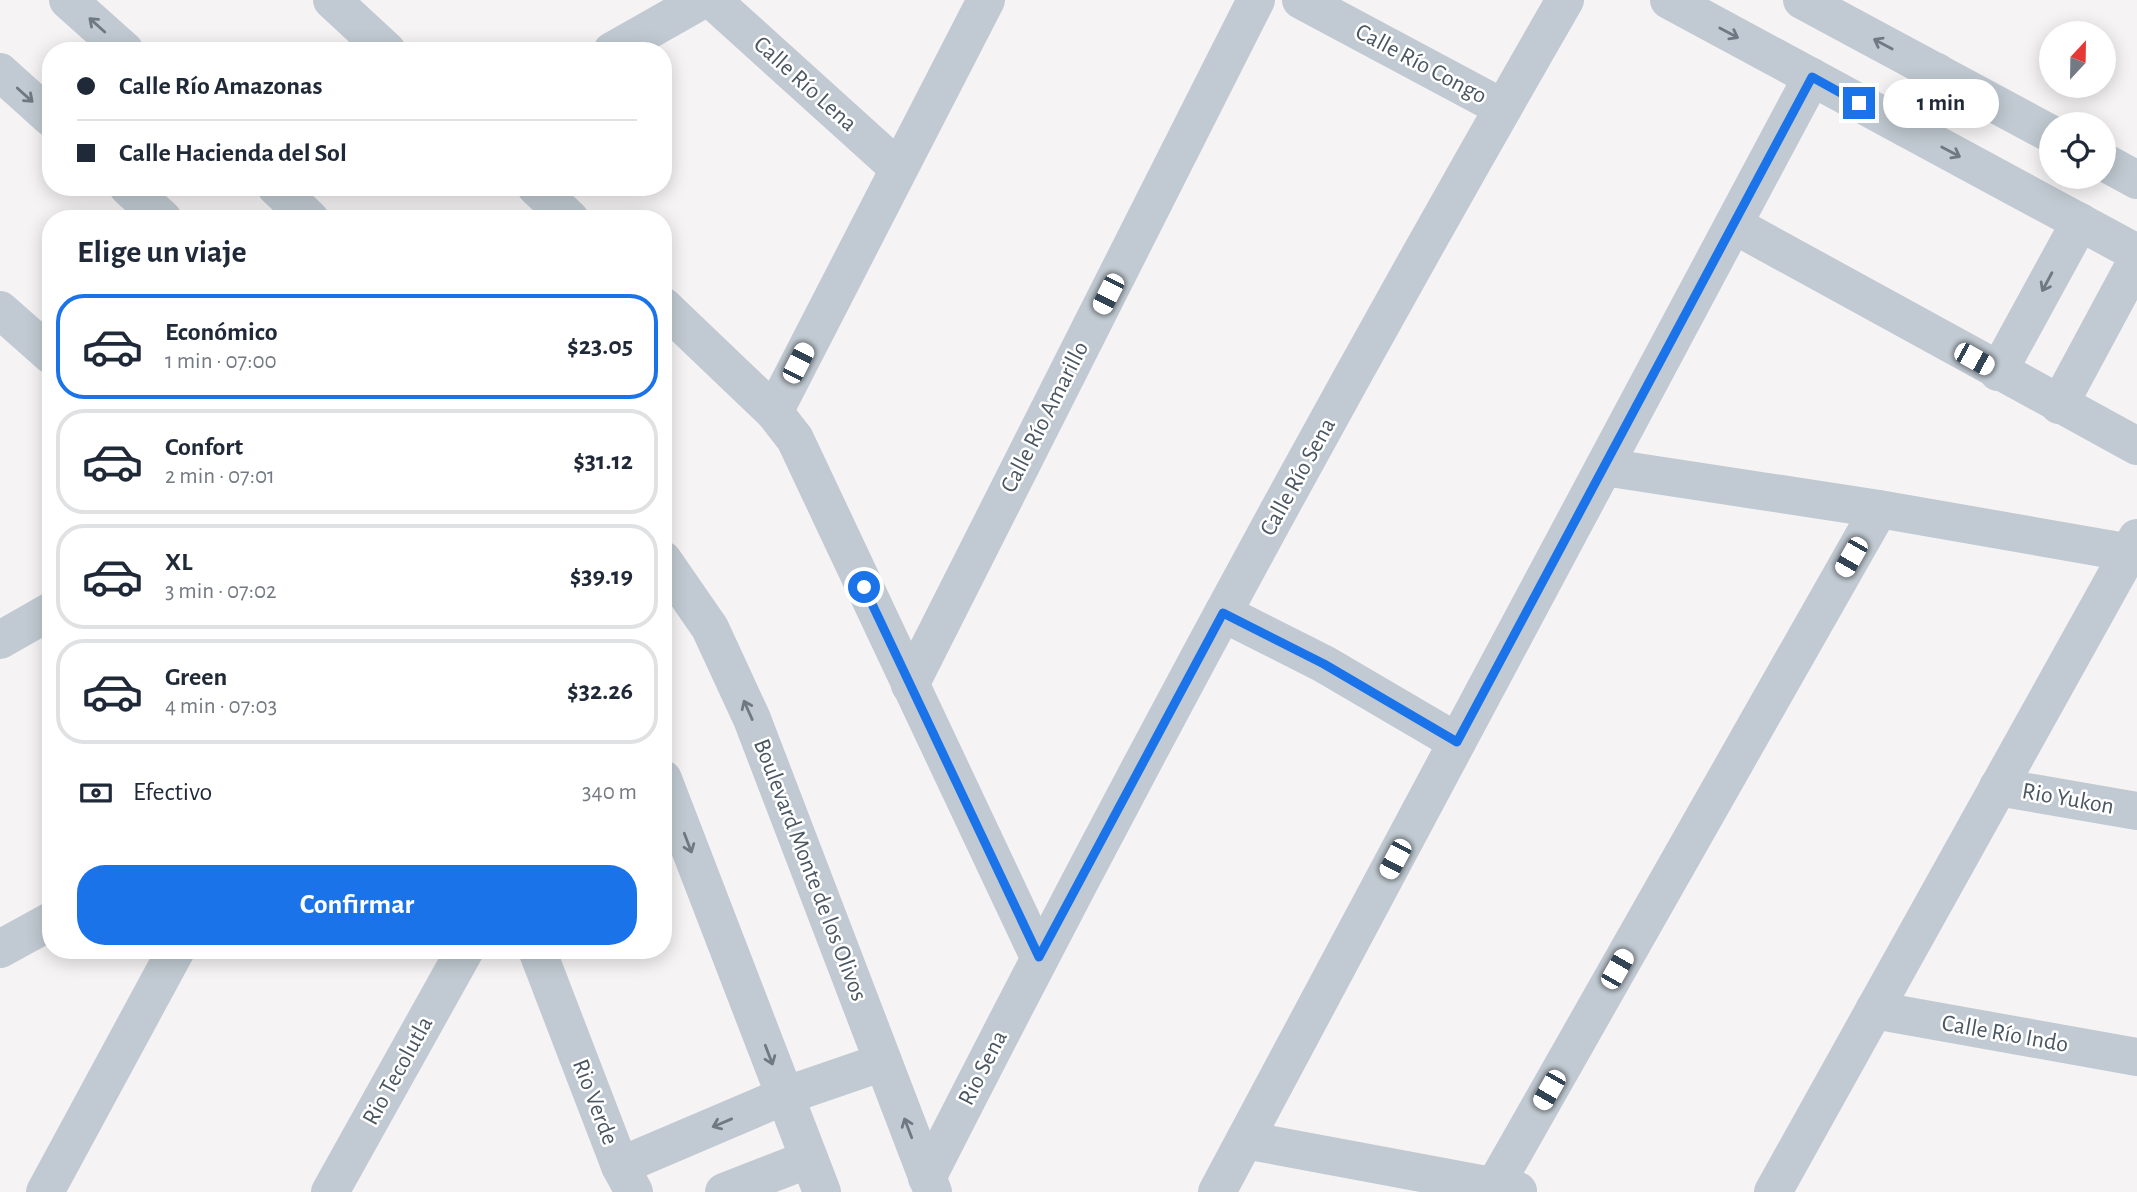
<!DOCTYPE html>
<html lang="es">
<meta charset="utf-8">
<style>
:root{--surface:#fff;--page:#f6f6f7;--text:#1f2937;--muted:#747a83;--line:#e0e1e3;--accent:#1a73e8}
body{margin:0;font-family:"Alegreya Sans",sans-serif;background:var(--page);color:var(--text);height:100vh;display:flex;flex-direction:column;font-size:26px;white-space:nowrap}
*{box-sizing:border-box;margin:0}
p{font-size:23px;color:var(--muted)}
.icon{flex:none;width:38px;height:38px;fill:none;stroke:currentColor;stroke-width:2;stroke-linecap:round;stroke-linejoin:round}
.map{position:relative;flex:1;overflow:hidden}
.sheet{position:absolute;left:42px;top:210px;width:630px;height:749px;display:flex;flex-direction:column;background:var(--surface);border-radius:28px;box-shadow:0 4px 18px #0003}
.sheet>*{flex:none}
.guide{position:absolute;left:42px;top:42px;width:630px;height:154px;border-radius:28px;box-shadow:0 4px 18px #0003;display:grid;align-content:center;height:154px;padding:0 35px;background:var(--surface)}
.needle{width:46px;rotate:22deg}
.fabs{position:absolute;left:2039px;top:21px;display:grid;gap:14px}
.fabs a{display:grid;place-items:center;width:77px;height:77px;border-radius:50%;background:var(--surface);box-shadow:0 4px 18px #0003;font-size:35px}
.end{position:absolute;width:32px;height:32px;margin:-16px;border:9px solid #1a73e8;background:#fff;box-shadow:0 0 0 4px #fff}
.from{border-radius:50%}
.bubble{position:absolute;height:49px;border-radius:24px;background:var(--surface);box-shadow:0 4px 18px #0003;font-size:23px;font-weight:600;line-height:49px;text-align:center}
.car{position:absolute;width:21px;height:42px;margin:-21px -10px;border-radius:9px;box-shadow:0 0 5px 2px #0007;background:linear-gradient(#fff 24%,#345 0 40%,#fff 0 76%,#345 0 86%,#fff 0)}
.guide b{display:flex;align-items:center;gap:24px;height:66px;font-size:26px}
.guide b+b{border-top:2px solid var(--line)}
.guide i{width:18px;height:18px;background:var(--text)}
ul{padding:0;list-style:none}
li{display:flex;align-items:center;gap:21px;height:105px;margin:0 14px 10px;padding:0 21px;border:4px solid var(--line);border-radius:28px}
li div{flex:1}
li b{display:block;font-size:26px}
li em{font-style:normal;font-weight:600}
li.on{border-color:var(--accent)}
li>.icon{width:63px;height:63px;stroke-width:1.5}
h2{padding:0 35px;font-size:32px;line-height:84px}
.pay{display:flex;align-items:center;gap:18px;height:77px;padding:0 35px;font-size:26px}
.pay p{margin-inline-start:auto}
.action{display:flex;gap:14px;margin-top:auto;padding:14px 35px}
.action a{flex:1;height:80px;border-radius:28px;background:var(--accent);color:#fff;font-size:28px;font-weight:600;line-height:80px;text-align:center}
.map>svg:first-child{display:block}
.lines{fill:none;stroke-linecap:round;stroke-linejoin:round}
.minor{stroke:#c1cad2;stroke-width:38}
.tertiary{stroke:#c1cad2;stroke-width:38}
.oneway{stroke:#6e7983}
.route{stroke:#1a73e8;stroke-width:9}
.labels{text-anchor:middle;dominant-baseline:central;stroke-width:5;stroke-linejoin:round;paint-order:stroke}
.street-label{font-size:24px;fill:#4a5661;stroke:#fff}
</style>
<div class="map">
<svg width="2137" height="1192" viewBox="0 0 2137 1192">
<rect width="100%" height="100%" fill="#f5f3f3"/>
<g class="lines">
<g class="minor">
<polyline points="332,0 387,51"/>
<polyline points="712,0 898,168"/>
<polyline points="1301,0 1503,108"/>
<polyline points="1669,0 2137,253"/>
<polyline points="1802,0 2051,134"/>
<polyline points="612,51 702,0"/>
<polyline points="1906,128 1937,72"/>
<polyline points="2104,162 2137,180"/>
<polyline points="536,187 570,219"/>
<polyline points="1734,225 2137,446"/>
<polyline points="663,306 774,412 795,439 1039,957"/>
<polyline points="0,310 51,355"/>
<polyline points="1998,372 2080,222"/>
<polyline points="2059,405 2137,260"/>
<polyline points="774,412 986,0"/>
<polyline points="1604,467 1879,509 2137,554"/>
<polyline points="1223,613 1324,664 1457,742"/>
<polyline points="0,640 51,611"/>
<polyline points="910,685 1256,0"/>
<polyline points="1998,787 2137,811"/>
<polyline points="0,949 51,921"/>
<polyline points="537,950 620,1166 634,1192"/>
<polyline points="1874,1010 2137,1057"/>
<polyline points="1245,1140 1518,1191"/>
<polyline points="620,1166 784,1096 883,1062"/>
<path d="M927 1178C1129 780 1342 387 1565 0"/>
<polyline points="1494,1187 1879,509"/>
<polyline points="45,1192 176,950"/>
<polyline points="330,1192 465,950"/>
<polyline points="724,1192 809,1159"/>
<polyline points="1217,1192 1812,77"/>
<polyline points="1773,1192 2137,538"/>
</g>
<g class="tertiary">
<polyline points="68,0 125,51"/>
<polyline points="0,72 51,118"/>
<polyline points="128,187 163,219"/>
<polyline points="276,187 310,219"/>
<polyline points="663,560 710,628 752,719 933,1192"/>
<polyline points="663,779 822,1192"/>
</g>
</g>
<defs><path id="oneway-shaft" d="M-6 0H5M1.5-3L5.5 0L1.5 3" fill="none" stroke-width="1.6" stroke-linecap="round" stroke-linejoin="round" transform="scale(1.75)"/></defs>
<g class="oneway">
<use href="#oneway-shaft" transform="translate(97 25) rotate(-138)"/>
<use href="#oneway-shaft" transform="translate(1729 33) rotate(28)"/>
<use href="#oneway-shaft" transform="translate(1883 44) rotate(-152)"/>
<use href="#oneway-shaft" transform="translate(25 95) rotate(42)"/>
<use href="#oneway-shaft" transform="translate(1951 152) rotate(28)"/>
<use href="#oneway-shaft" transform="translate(2047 282) rotate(118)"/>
<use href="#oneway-shaft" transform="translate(748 710) rotate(-114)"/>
<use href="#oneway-shaft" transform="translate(688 843) rotate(69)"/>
<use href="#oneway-shaft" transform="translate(769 1055) rotate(69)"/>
<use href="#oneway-shaft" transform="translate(722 1123) rotate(157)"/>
<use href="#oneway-shaft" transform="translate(908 1128) rotate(-111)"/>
</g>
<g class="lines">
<polyline class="route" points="864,587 1039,957 1223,613 1324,664 1457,742 1812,77 1859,103"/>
</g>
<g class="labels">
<g class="street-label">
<text transform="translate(1421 64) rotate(28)">Calle Río Congo</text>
<text transform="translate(805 84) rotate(42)">Calle Río Lena</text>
<text transform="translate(1045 417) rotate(-63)">Calle Río Amarillo</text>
<text transform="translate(1298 477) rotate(-61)">Calle Río Sena</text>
<text transform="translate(2068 799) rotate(10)">Rio Yukon</text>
<text transform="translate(810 870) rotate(69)">Boulevard Monte de los Olivos</text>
<text transform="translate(2005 1034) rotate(10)">Calle Río Indo</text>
<text transform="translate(983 1068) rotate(-63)">Rio Sena</text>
<text transform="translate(398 1071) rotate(-61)">Rio Tecolutla</text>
<text transform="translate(595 1102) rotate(69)">Rio Verde</text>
</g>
</g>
</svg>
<div class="fabs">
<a><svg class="needle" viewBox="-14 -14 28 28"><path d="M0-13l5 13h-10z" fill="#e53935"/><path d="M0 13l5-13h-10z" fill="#747a83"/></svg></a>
<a><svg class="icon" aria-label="locate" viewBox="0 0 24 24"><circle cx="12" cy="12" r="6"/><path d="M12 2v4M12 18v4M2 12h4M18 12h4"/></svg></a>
</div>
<i class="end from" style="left:864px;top:587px"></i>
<i class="end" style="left:1859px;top:103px"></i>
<div class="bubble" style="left:1883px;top:79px;width:116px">1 min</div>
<i class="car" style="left:1108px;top:294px;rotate:207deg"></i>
<i class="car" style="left:1974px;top:359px;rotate:119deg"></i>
<i class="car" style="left:798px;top:363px;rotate:27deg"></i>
<i class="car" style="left:1851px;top:557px;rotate:210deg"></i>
<i class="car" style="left:1395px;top:859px;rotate:208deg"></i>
<i class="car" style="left:1617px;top:969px;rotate:30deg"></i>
<i class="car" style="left:1549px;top:1090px;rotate:210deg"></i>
<div class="guide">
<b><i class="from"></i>Calle Río Amazonas</b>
<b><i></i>Calle Hacienda del Sol</b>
</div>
<section class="sheet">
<h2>Elige un viaje</h2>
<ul>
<li class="on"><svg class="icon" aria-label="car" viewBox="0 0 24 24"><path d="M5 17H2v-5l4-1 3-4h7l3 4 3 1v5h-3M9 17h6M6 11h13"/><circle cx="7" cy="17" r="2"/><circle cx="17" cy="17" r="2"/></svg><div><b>Económico</b><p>1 min · 07:00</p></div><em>$23.05</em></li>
<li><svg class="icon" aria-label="car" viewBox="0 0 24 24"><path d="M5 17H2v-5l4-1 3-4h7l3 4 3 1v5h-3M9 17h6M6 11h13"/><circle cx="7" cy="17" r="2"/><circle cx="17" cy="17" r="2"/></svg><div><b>Confort</b><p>2 min · 07:01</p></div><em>$31.12</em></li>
<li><svg class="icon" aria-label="car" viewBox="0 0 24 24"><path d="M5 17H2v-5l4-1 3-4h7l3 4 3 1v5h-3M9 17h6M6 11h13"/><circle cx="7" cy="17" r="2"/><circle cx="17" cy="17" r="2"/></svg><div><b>XL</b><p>3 min · 07:02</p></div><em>$39.19</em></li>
<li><svg class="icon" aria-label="car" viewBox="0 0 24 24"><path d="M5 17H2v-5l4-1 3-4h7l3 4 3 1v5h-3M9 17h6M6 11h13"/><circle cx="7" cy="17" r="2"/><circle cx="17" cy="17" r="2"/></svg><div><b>Green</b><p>4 min · 07:03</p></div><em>$32.26</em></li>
</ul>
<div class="pay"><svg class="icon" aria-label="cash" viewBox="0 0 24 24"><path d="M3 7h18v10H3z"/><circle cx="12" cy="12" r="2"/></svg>Efectivo<p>340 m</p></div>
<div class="action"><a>Confirmar</a></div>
</section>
</div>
